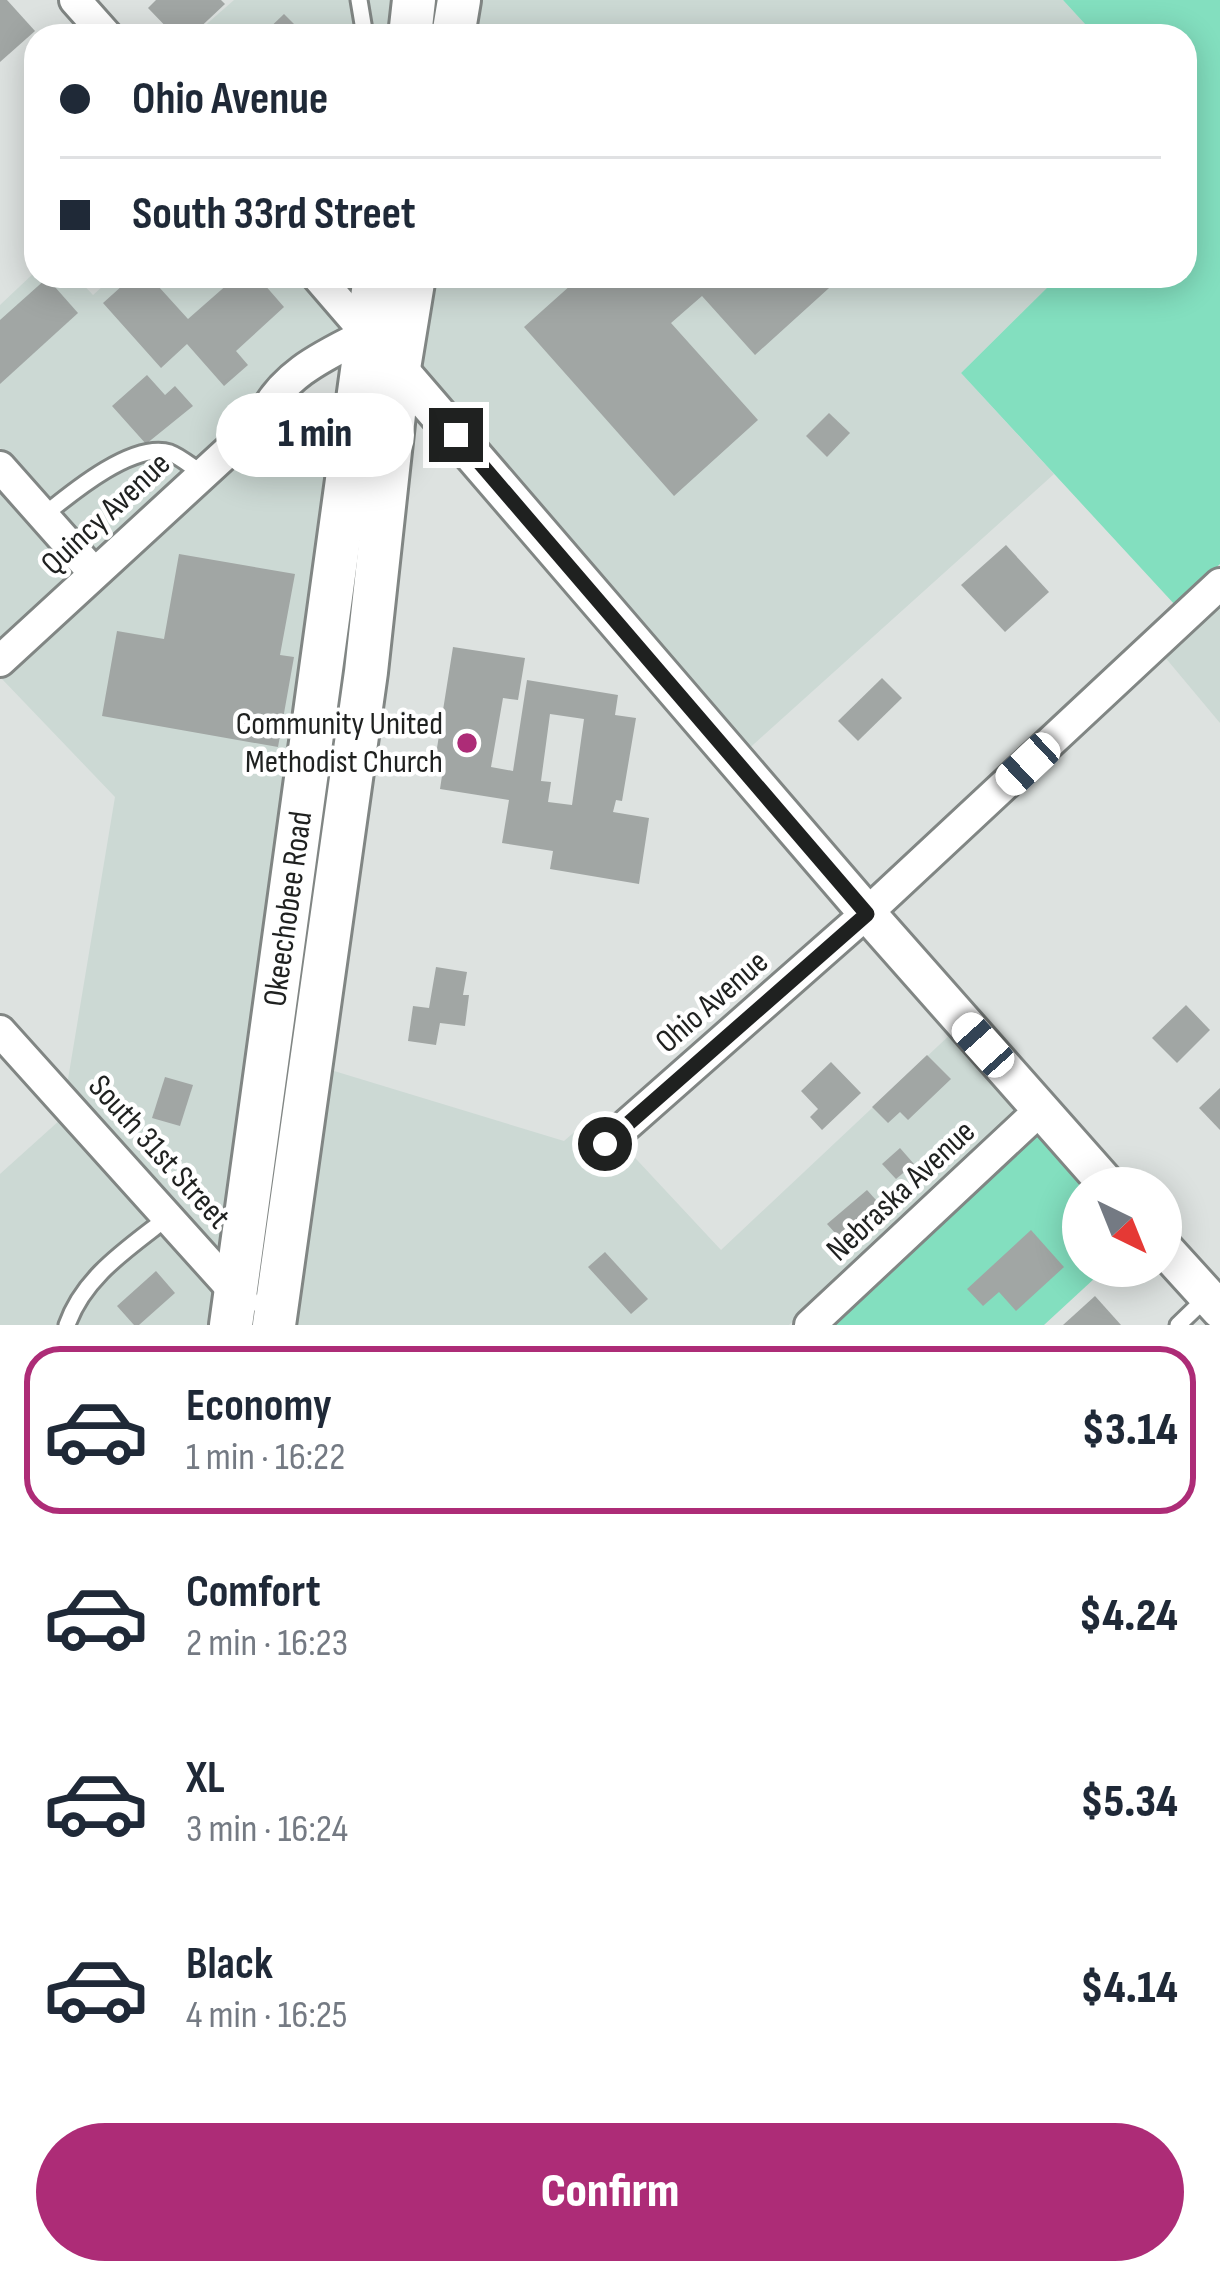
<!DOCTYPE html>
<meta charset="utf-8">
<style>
:root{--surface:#fff;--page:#f6f6f7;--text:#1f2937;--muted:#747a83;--line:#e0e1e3;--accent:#ad2c77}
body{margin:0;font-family:"Sofia Sans Condensed",sans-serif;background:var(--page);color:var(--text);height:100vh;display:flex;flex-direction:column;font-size:45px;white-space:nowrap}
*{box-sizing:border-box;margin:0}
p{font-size:39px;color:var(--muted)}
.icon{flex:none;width:66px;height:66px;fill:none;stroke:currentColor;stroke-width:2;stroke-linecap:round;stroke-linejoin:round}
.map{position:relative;height:1325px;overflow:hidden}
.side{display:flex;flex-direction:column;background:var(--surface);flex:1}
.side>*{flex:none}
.banner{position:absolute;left:24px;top:24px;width:1173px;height:264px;border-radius:36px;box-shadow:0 6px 30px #0003;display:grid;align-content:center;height:264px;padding:0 36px;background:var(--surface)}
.needle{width:78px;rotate:137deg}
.fabs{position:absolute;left:1062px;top:1167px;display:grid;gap:24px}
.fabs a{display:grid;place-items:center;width:120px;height:120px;border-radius:50%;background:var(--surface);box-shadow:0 6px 30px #0003;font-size:60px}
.end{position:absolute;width:54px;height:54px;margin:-27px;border:15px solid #1f2120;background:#fff;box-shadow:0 0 0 6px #fff}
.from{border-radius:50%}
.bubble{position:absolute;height:84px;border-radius:42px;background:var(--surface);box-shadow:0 6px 30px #0003;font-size:39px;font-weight:800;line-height:84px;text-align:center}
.car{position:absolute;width:36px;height:72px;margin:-36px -18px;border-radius:15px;box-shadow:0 0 9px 3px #0007;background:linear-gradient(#fff 24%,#345 0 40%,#fff 0 76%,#345 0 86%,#fff 0)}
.banner b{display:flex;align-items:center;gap:42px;height:114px;font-size:45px}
.banner b+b{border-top:3px solid var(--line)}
.banner i{width:30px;height:30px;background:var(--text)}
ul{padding:21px 0 0;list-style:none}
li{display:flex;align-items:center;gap:36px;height:168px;margin:0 24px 18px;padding:0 12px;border:6px solid transparent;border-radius:36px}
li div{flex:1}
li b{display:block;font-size:45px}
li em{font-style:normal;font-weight:800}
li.active{border-color:var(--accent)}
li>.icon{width:108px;height:108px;stroke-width:1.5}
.button{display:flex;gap:24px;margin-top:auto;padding:24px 36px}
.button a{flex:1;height:138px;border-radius:72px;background:var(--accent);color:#fff;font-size:48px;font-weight:800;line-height:138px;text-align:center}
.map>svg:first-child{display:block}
.built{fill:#ccd9d4}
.green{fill:#83dfbf}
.building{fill:#a1a6a4;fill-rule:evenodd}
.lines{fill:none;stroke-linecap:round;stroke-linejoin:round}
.service-casing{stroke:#818684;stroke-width:21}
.minor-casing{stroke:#818684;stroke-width:36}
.tertiary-casing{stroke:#818684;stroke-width:42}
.secondary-casing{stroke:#818684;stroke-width:48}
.service{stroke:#fff;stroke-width:15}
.minor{stroke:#fff;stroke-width:30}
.tertiary{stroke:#fff;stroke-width:36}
.secondary{stroke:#fff;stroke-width:42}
.route{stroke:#1f2120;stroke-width:15}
.poi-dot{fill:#ad2c77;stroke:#fff;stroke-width:4.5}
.labels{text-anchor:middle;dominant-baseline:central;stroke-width:9;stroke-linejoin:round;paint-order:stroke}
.street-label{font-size:33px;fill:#1f2120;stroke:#fff}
.poi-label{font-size:33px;fill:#1f2120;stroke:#fff;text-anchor:end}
</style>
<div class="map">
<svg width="1220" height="1325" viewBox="0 0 1220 1325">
<rect width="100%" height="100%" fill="#dde2e0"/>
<g class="built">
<polygon points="234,0 401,0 396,36 193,36"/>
<polygon points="472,0 1063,0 1096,36 467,36"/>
<polygon points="36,271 36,276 75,276 93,295 114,276 300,276 346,328 300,352 258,393 245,417 95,554 0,448 0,305"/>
<polygon points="428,276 1059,276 961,373 1054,474 745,752 413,365"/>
<polygon points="292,424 339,431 227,1262 67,1085 115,797 2,679 265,437 269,439 272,432"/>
<polygon points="0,486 76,571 0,642"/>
<polygon points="1220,603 1220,723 1164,656"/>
<polygon points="954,1031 1021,1108 789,1325 287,1325 321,1067 564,1141 595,1114 605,1125 587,1142 604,1162 624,1146 721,1250"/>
<polygon points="60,1120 222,1295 217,1325 0,1325 0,1174"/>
</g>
<g class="green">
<polygon points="1063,0 1220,0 1220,564 1176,606 961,373 1059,276 1185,276 1185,152 1193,144 1185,135 1185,36 1096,36"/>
<polygon points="1040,1129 1093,1188 1083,1188 1083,1266 1108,1266 1044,1325 831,1325"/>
</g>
<g class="building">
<polygon points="0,0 7,0 35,31 0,62"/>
<polygon points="156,0 221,0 225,4 192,35 185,28 175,36 148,8"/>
<polygon points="284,14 306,36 261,36"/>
<polygon points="133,276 149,276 188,319 237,276 257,276 284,307 236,351 248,365 224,386 187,344 161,368 103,303"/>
<polygon points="581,276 632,276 636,280 640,276 839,279 755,355 702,296 671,323 758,420 674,496 524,327"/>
<polygon points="47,278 78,313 0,384 0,320"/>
<polygon points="147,375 165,395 175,386 193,406 146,444 112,406"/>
<polygon points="829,413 850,433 827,457 806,436"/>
<polygon points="1006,545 1049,592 1005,632 961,585"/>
<polygon points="179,554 295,574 280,655 294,657 278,747 102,716 117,631 164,639"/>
<path d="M453 647 525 658 518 700 503 698 491 767 513 771 527 680 618 695 615 715 636 718 622 801 616 800 613 812 649 818 639 884 550 869 553 851 502 843 509 800 440 789 443 769 434 767ZM550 714 584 719 572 805 548 802 551 782 541 781Z"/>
<polygon points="882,678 902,698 858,741 838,721"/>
<polygon points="436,967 467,972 463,995 469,995 465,1026 440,1023 436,1045 408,1041 413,1006 429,1008"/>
<polygon points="1186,1005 1210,1030 1177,1063 1152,1038"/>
<polygon points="927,1055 951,1079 908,1120 900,1112 888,1123 872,1107"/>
<polygon points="831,1062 861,1093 822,1130 810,1117 818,1109 801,1091"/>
<polygon points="165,1077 193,1085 180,1126 152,1118"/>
<polygon points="1220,1088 1220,1130 1199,1108"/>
<polygon points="900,1148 914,1164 896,1179 882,1164"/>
<polygon points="867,1190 885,1210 846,1245 827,1224"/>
<polygon points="1031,1230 1064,1267 1016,1311 999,1292 983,1306 967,1289"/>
<polygon points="605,1252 648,1299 631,1314 588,1267"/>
<polygon points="156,1271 175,1293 139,1325 134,1325 117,1306"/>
<polygon points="1095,1296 1121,1325 1063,1325"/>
</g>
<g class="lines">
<g class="service-casing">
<g id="service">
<polyline points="359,0 365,36"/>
<path d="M43 516C70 494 133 441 170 453 181 457 193 468 203 474"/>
<path d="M67 1325C84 1276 129 1248 168 1217"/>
<polyline points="1178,1325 1206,1298"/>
</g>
</g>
<g class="minor-casing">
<g id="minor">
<polyline points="75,0 107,36"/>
<path d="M261 421C280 375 325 355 367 334L317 276"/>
<polyline points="0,467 94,573"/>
<polyline points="0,661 261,421 288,410 354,422"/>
<polyline points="0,1031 243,1301"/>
<polyline points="605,1144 867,913 1220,584"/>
<polyline points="810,1325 1040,1110"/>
</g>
</g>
<g class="tertiary-casing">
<g id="tertiary">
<polyline points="385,353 867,913 1110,1188"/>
<polyline points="1161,1245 1220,1310"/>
</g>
</g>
<g class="secondary-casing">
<g id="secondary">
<polyline points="410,36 414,0"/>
<polyline points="453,36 459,0"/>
<path id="s1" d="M231 1325 375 276"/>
<polyline points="274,1325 366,672 399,368 414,276"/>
</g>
</g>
<use href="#service" class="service"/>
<use href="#minor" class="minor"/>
<use href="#tertiary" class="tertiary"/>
<use href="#secondary" class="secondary"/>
</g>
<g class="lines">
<polyline class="route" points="456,435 867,914 605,1144"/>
</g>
<circle class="poi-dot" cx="467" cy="743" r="12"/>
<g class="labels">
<g class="street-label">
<text transform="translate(106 514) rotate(-43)">Quincy Avenue</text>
<text stroke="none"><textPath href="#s1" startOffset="420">Okeechobee Road</textPath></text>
<text transform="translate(712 1002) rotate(-41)">Ohio Avenue</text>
<text transform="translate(159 1152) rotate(48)">South 31st Street</text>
<text transform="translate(901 1191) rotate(-43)">Nebraska Avenue</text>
</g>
<g class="poi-label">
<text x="443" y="724">Community United<tspan x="443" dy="38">Methodist Church</tspan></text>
</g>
</g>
</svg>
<div class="fabs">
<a><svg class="needle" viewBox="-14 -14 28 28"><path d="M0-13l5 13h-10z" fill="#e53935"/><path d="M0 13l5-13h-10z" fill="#747a83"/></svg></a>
</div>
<i class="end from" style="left:605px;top:1144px"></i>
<i class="end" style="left:456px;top:435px"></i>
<div class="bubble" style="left:216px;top:393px;width:198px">1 min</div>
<i class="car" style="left:1028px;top:764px;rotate:227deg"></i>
<i class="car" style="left:983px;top:1045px;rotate:318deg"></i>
<div class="banner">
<b><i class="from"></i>Ohio Avenue</b>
<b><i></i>South 33rd Street</b>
</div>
</div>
<section class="side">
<ul>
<li class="active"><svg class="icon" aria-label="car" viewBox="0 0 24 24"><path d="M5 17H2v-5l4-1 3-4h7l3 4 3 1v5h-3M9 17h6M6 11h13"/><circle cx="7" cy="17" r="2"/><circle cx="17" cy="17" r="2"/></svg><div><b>Economy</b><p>1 min · 16:22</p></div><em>$3.14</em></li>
<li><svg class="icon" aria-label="car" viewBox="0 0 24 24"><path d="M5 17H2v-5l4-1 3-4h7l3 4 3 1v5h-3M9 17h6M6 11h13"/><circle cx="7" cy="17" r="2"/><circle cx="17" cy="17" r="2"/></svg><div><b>Comfort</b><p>2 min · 16:23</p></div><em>$4.24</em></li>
<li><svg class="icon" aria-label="car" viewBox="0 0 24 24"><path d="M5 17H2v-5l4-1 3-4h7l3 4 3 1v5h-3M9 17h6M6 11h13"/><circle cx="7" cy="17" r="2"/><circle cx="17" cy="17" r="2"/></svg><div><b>XL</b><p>3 min · 16:24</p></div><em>$5.34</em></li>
<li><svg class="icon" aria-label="car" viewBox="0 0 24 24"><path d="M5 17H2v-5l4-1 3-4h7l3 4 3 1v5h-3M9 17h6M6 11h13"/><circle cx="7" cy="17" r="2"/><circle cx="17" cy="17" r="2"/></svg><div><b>Black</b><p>4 min · 16:25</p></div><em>$4.14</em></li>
</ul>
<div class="button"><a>Confirm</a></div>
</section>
